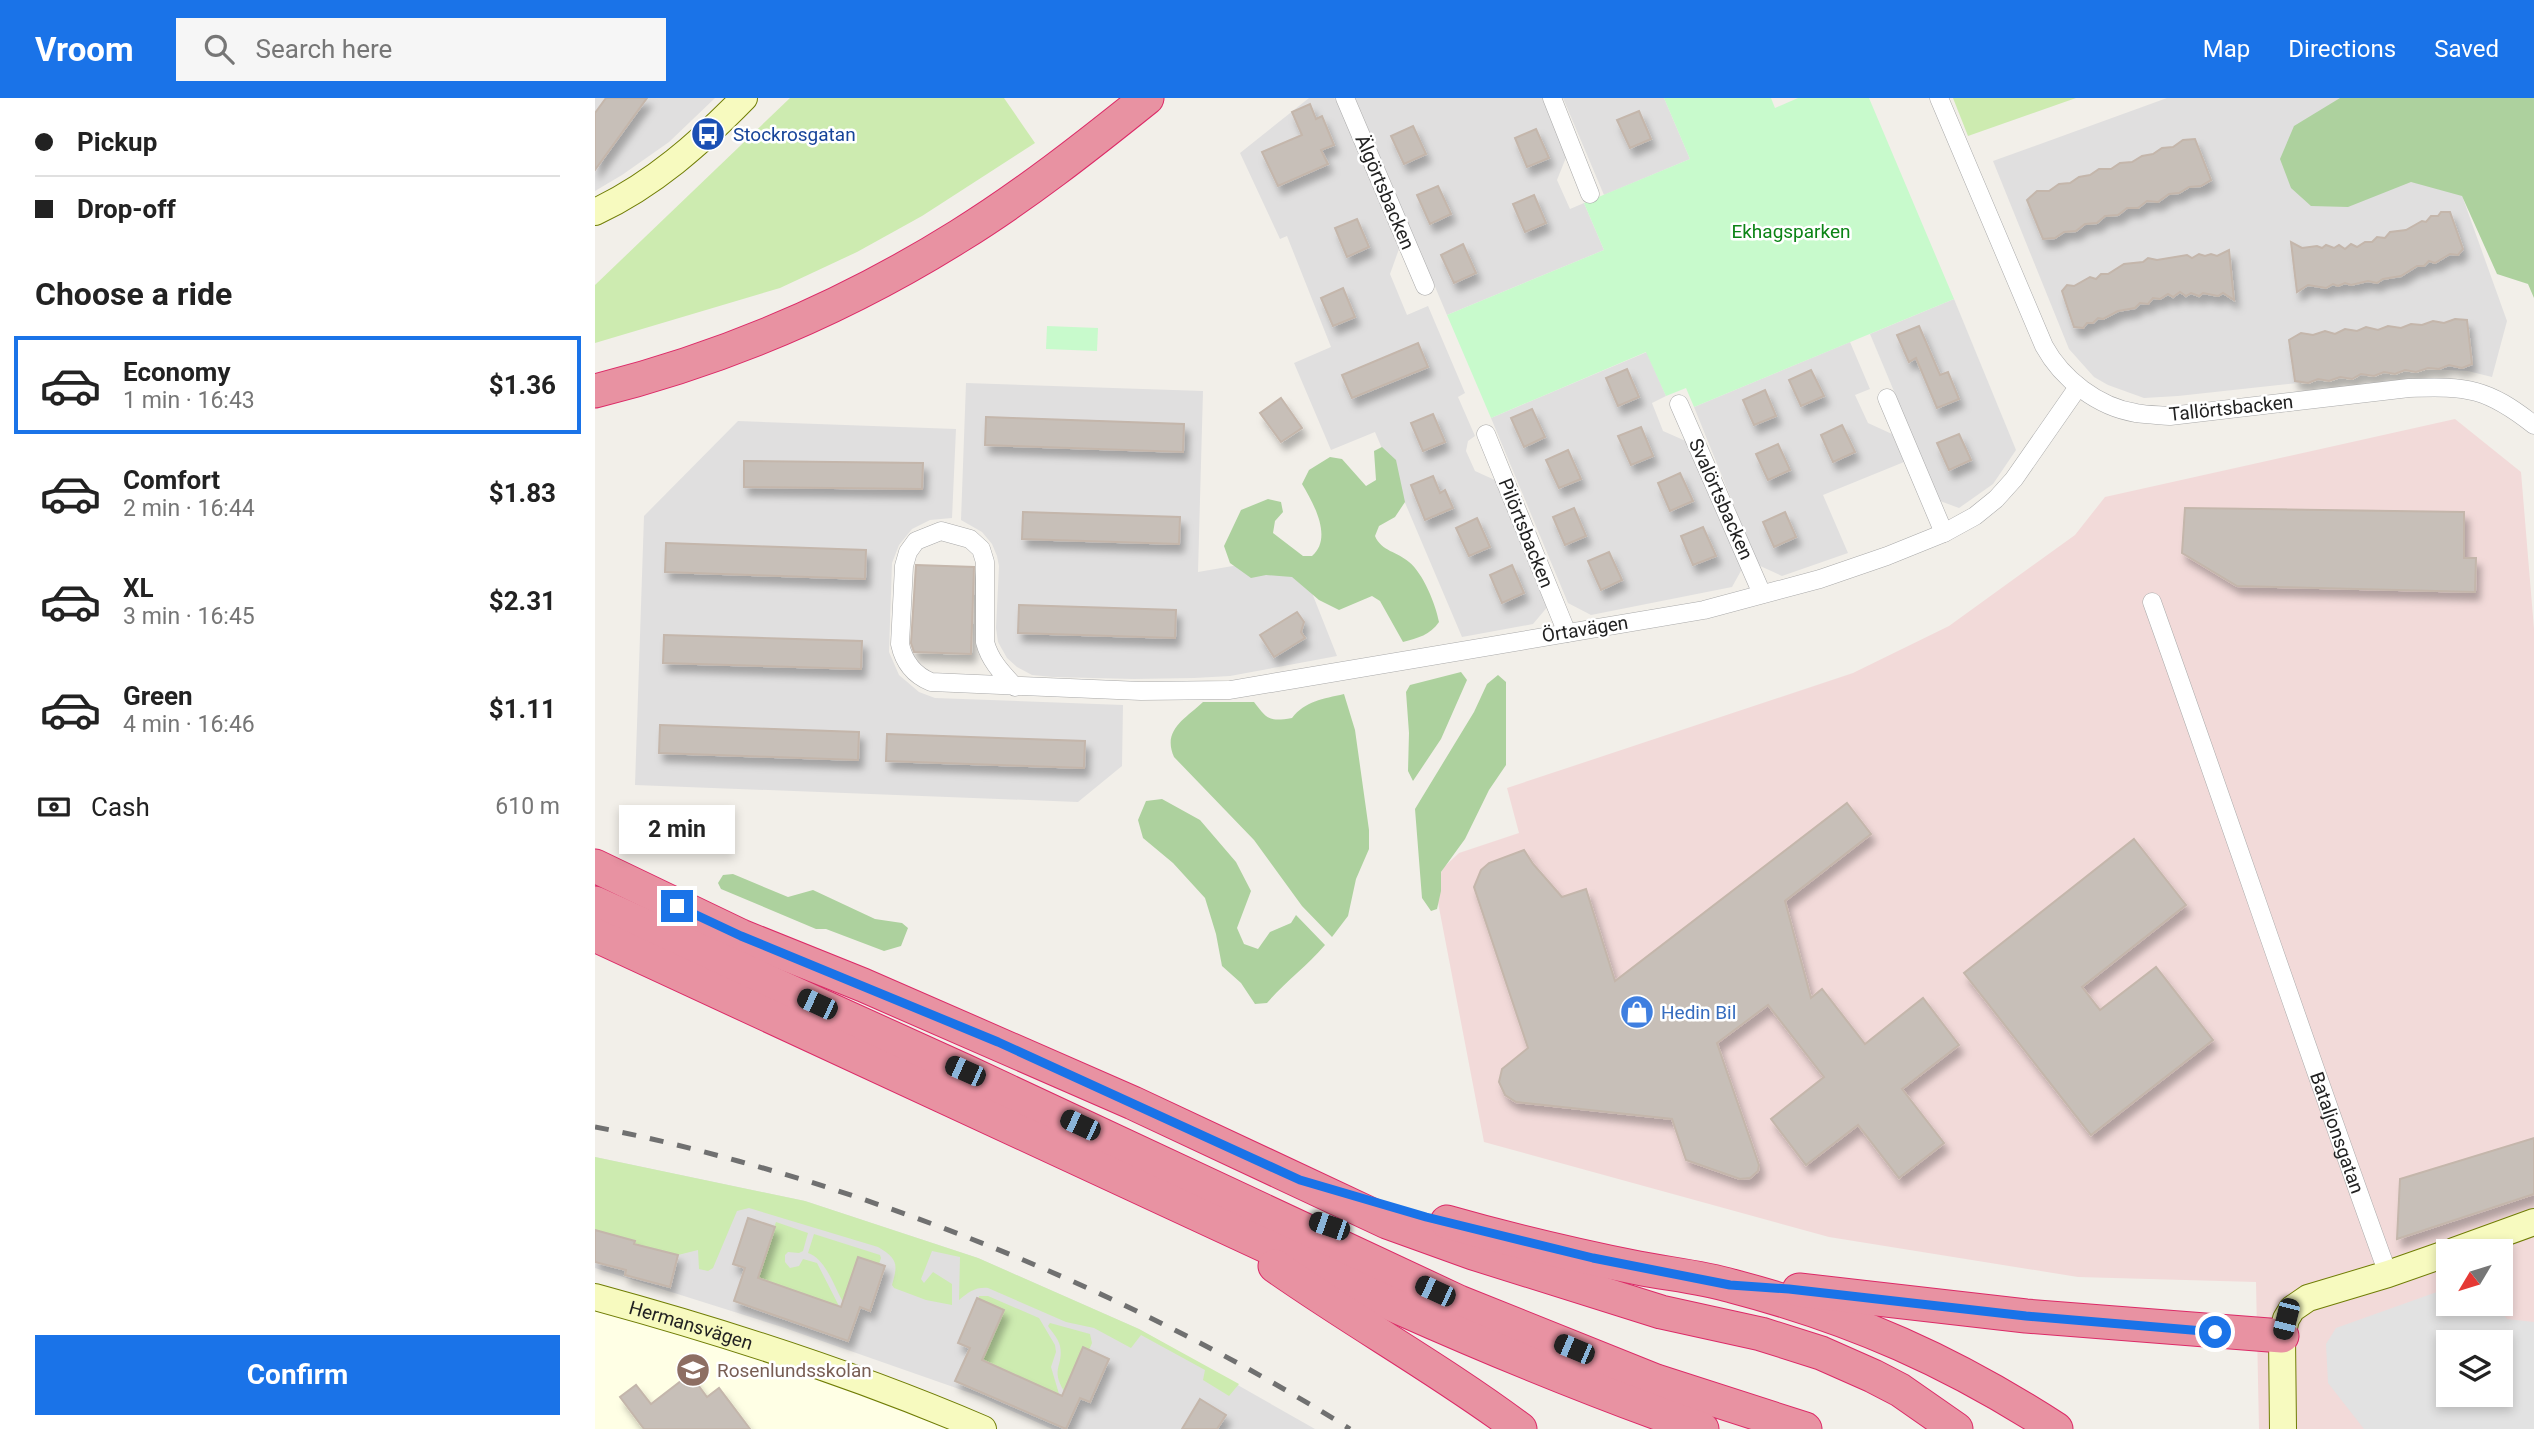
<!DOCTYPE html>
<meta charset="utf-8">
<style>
:root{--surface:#fff;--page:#f6f6f6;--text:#222;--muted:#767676;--line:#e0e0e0;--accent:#1a73e8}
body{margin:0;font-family:Roboto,sans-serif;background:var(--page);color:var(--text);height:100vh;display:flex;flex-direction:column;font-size:26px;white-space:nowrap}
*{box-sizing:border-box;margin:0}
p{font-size:23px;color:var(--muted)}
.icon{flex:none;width:38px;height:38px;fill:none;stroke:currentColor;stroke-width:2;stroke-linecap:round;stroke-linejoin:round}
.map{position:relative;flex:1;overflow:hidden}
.drawer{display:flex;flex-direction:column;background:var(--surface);width:595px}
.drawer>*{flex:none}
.hud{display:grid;align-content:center;height:154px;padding:0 35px;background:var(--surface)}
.needle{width:46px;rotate:232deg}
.buttons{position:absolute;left:1841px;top:1141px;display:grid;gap:14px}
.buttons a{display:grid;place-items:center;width:77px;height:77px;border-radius:0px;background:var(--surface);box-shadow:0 4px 10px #0003;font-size:35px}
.end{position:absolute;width:32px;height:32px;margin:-16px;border:9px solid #1a73e8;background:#fff;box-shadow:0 0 0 4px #fff}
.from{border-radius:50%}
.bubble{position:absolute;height:49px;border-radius:0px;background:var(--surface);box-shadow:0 4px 10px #0003;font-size:23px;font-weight:700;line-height:49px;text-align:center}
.car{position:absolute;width:21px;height:42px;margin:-21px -10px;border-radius:9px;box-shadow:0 0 5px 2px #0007;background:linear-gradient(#222 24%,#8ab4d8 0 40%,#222 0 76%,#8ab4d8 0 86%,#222 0)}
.hud b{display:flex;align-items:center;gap:24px;height:66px;font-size:26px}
.hud b+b{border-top:2px solid var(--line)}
.hud i{width:18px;height:18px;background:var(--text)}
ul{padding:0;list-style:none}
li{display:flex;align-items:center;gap:21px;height:98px;margin:0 14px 10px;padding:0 21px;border:4px solid transparent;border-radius:0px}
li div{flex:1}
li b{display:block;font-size:26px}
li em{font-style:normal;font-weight:700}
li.active{border-color:var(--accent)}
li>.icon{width:63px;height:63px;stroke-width:1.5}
h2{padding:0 35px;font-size:32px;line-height:84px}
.pay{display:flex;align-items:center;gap:18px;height:77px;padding:0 35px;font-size:26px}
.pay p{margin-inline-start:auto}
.action{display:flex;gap:14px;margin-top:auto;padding:14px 35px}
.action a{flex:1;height:80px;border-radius:0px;background:var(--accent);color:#fff;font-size:28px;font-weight:700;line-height:80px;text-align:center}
header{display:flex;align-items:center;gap:42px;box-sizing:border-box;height:98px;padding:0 35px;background:var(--accent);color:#fff}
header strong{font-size:33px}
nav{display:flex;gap:38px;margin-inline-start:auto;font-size:24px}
.search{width:490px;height:63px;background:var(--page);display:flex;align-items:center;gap:18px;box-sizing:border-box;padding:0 24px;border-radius:0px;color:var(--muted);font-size:26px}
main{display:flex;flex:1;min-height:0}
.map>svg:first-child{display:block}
.residential{fill:#e0dfdf}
.commercial{fill:#f2dad9;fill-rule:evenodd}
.education{fill:#ffffe5}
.grass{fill:#cdebb0}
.forest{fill:#add19e}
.park{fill:#c8facc}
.parking{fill:#e2e2e2;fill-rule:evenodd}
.building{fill:#c7bfb8;stroke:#c4b6ab;stroke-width:2;filter:url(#shadow)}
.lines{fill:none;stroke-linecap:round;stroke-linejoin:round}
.street-casing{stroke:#a9a9a9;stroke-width:19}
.secondary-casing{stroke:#707d05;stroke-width:28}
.highway-casing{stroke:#dc2a67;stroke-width:35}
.street{stroke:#fff;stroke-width:18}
.secondary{stroke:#f7fabf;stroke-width:26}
.highway{stroke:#e892a2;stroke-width:33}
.rail{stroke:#707070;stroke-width:5;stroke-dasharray:14 14;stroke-linecap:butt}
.route{stroke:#1a73e8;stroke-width:9}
.labels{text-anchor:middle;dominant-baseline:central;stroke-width:5;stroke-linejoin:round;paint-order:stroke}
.transit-label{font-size:19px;fill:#164399;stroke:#fff;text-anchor:start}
.street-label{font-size:19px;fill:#222;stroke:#fff}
.park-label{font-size:19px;fill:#0c8416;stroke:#fff}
.shop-label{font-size:19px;fill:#366cbe;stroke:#fff;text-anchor:start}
.education-label{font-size:19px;fill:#785e54;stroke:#fff;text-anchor:start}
</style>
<header>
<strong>Vroom</strong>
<div class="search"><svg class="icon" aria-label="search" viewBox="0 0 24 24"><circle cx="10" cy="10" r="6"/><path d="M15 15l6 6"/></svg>Search here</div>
<nav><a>Map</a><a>Directions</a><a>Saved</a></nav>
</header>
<main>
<section class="drawer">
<div class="hud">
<b><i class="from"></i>Pickup</b>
<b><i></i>Drop-off</b>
</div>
<h2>Choose a ride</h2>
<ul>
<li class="active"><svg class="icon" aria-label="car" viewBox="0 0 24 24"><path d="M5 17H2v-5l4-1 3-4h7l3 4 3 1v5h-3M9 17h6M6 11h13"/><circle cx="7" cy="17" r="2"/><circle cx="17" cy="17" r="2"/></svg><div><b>Economy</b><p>1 min · 16:43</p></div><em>$1.36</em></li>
<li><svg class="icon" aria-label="car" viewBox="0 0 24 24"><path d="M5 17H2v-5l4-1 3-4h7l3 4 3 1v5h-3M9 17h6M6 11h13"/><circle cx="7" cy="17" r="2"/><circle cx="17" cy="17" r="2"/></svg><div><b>Comfort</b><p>2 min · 16:44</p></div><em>$1.83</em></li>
<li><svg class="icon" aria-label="car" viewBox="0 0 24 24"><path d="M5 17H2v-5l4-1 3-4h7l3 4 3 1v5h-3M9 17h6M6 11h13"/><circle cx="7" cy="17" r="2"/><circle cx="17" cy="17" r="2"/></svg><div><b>XL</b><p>3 min · 16:45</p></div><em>$2.31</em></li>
<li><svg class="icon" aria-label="car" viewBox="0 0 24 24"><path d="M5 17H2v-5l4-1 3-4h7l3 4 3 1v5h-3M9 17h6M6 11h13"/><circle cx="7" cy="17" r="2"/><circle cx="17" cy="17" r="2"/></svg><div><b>Green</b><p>4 min · 16:46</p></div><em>$1.11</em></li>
</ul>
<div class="pay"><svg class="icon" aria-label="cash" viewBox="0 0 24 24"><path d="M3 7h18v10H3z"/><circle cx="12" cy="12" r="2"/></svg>Cash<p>610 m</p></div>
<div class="action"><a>Confirm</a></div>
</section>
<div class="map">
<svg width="1939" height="1331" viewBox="0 0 1939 1331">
<defs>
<filter id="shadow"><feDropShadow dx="4.5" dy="8" stdDeviation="3.5" flood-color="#0004"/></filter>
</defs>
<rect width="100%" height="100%" fill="#f2efe9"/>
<g class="residential">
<polygon points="0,0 120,0 74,44 27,77 0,93"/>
<polygon points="714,0 739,0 742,3 804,151 795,176 812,217 833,208 870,295 863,299 880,338 873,343 871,353 880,373 902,383 954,507 938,526 867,539 780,334 736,352 699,265 736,249 692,138 685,141 645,55"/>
<polygon points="760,0 948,0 972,57 962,82 975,111 989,105 1009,152 852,217"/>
<polygon points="968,0 1069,0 1095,61 1009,97"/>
<polygon points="1572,0 1832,0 1912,223 1897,279 1873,273 1833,271 1583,298 1549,300 1513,287 1499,279 1474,251 1398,63"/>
<polygon points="1359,201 1421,352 1398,386 1364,410 1345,403 1275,236"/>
<polygon points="1255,244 1275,291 1260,297 1273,325 1297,336 1309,364 1228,397 1253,455 1187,478 1163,467 1099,309"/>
<polygon points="1052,254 1071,298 1057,305 1068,333 1093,344 1147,471 1137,489 996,517 973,505 896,320"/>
<polygon points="371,285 608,293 603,474 702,457 742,558 635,578 599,580 539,581 458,579 437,577 422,569 412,560 403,544 401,530 404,468 402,458 397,446 387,434 366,422"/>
<polygon points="143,323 361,331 357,420 335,422 317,431 304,447 297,465 294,554 304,577 324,594 340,600 528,607 527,668 483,704 40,687 49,418"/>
<polygon points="0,1059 210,1103 383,1160 544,1231 720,1331 457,1331 384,1298 187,1229 0,1170"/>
</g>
<path class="commercial" d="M1860 321 1926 374 1939 531V1331H1664L1661 1184 1483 1179 1234 1139 889 1044 841 794 843 780 849 769 864 755 924 735 912 690 1258 575 1354 528 1480 437 1510 399ZM1853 1153H1906V1206H1853ZM1853 1244H1906V1297H1853Z"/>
<polygon class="education" points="0,1210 118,1245 276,1299 354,1331 0,1331"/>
<g class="grass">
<polygon points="195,0 409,0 440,45 327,118 262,154 185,190 0,245 0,187"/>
<polygon points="1358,0 1481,0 1373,38"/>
<path d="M0 1059 210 1103 383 1160 544 1231 644 1286 634 1298 608 1282 610 1272 546 1237 536 1250 499 1230 471 1224 393 1190C380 1189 374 1194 364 1202L365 1159 337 1153 326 1181 329 1185 338 1174 357 1186V1207L331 1202 299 1190 297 1187C303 1166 303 1161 283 1149L154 1110 142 1113 118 1170 113 1173 104 1171 103 1152 83 1157 39 1146V1142L0 1132Z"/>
<polygon points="181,1124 213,1135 208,1153 204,1155 193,1154 190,1157 190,1164 195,1170 204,1168 208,1161 222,1165 244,1208 161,1180"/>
<path d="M219 1136 285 1157 286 1160 284 1166 263 1159 248 1204C239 1188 230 1160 213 1155Z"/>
<polygon points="384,1198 393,1198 444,1220 460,1247 461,1254 456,1269 464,1296 385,1261"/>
<path d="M455 1225 495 1236 497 1245 494 1252 488 1250 469 1293C455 1270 469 1268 465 1248 463 1240 457 1234 453 1228Z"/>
</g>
<g class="forest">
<polygon points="1745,0 1939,0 1939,200 1933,186 1902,176 1867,98 1816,84 1753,109 1716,108 1696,90 1685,61 1699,28"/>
<path d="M787 349 801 362 810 404 800 419 784 428 780 438C786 453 803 454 814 464 828 475 841 507 844 524 835 537 823 540 808 544L785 503 777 498 744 512 724 502 697 479 671 477 656 480 635 465 629 448 646 412 673 401 686 404 688 414 680 423 678 435 708 458H717C738 440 719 406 707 386L714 372 735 359 747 361 771 388 781 382 779 353Z"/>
<polygon points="866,574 872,582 846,641 818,683 813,673 814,635 811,594 815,587"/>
<polygon points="903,577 911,584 911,667 894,692 870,741 846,774 846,793 842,811 836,813 827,800 820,711 879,614 892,586"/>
<path d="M749 596 760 632 774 732V751L761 781 753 818 737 839 707 808 659 742 579 659C567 632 590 621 608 604H659C672 621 674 624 697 620 710 603 728 601 749 596Z"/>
<path d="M567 701 605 722 641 764 656 793 642 830 649 846 663 851 675 834 696 825 701 817 730 847C712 868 690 884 672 905L660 906 646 885 627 868 621 836 610 800 578 765 548 740 543 722 551 703Z"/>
<polygon points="138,776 193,799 218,792 280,821 307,825 313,830 306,848 289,853 231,831 221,831 126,791 123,785 128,777"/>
</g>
<g class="park">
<polygon points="1069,0 1176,0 1180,10 1203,0 1274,0 1359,201 1099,309 1091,290 1071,298 1051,254 896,320 852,217 1009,152 989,105 1095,61"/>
<polygon points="452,228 503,230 502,253 451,251"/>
</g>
<path class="parking" d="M1853 1190V1206H1901L1912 1221 1939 1224V1331H1769L1733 1285 1731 1246 1741 1230ZM1853 1244H1906V1297H1853Z"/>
<g class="building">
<polygon points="11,0 52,0 0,72 0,15"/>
<polygon points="715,6 721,21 727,18 739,47 726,52 733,66 683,88 667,54 707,37 697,14"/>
<polygon points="1044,13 1056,41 1035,50 1022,22"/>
<polygon points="818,28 831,56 809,66 796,38"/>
<polygon points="941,31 954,60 932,69 920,40"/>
<polygon points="1600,41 1616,82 1606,88 1594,89 1584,95 1574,96 1563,104 1552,103 1543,110 1532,110 1523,117 1510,118 1502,125 1490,126 1481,133 1469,134 1460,140 1448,141 1432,102 1442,93 1454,93 1464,86 1475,85 1484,79 1495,77 1504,71 1516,71 1525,65 1537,64 1547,58 1558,56 1567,50 1578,49 1588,42"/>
<polygon points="843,88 856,116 835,126 822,97"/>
<polygon points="939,97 951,125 930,134 918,106"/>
<polygon points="1846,114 1855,114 1868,151 1863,157 1855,156 1840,165 1834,163 1829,168 1822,168 1806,178 1788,181 1782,185 1773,183 1756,187 1750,185 1743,188 1738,186 1731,190 1713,187 1702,194 1696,144 1707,150 1722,148 1727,150 1731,147 1739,150 1744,147 1750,151 1756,146 1762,149 1770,144 1777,144 1782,139 1790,140 1795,134 1811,132 1827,123 1831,124 1836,118 1843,118"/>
<polygon points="762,121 774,149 752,159 740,130"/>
<polygon points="868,146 881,175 859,185 846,157"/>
<polygon points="1634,152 1639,202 1628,195 1623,198 1608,195 1604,198 1596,195 1591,198 1585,194 1578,199 1573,196 1565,201 1558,200 1553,206 1545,205 1540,210 1523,213 1508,221 1503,220 1498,225 1492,225 1488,230 1479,229 1467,193 1472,187 1479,188 1495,179 1501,181 1506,176 1513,176 1529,166 1548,164 1553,160 1562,162 1592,157 1597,160 1604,156 1610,158 1616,156 1622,158"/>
<polygon points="748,190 760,219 738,228 726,200"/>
<polygon points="1860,221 1872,222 1877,266 1867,270 1854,267 1844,271 1833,270 1821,274 1810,272 1800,276 1789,274 1779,278 1766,276 1757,281 1745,279 1734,283 1723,281 1713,285 1700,283 1694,242 1706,235 1718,237 1730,233 1740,236 1750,231 1762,233 1771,229 1783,232 1793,228 1806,230 1816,226 1827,227 1838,223 1849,225"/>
<polygon points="1324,228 1345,277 1353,274 1364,301 1342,310 1321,260 1314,264 1302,237"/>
<polygon points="823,245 833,269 757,300 747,277"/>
<polygon points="1032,271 1044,299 1023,308 1011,280"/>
<polygon points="1216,272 1229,298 1206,308 1194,282"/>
<polygon points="1170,292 1181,318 1159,327 1148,302"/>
<polygon points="686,300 707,330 686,344 665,315"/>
<polygon points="937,311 950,339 929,349 916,320"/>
<polygon points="838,316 850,344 828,353 816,325"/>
<polygon points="391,319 589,326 588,354 390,347"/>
<polygon points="1247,327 1260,354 1238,364 1226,337"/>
<polygon points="1046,329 1058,358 1036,367 1023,338"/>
<polygon points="1364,336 1376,362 1354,372 1342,345"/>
<polygon points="1183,346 1195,372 1173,382 1161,356"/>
<polygon points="973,352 986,381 964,390 951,362"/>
<polygon points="149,363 328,365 327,391 149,389"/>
<polygon points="1085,375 1098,403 1075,413 1063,385"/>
<polygon points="838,378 845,395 850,392 858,410 830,422 816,387"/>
<polygon points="979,410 991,438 970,447 958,419"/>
<polygon points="1590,410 1869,414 1869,460 1881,460 1880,494 1642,488 1587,455"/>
<polygon points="428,414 585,419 584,446 427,441"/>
<polygon points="1190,414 1201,439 1179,449 1168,424"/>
<polygon points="882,420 895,449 874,458 861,430"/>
<polygon points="1108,429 1121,458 1098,467 1086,438"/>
<polygon points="71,445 271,452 270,481 70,474"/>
<polygon points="1014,454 1027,482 1006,492 993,463"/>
<polygon points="321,467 379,469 376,556 319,554 316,545"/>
<polygon points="917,467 929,495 907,505 895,477"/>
<polygon points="424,507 581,512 580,540 423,535"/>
<polygon points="702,514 709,524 706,534 710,540 679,559 665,537"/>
<polygon points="69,537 267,543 266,571 68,565"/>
<polygon points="65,627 264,634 263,662 64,655"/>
<polygon points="292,636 490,643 489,670 291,663"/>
<polygon points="1252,705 1276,736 1190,803 1216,900 1227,891 1270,946 1328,900 1364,947 1307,991 1349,1045 1304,1080 1263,1027 1211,1067 1176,1021 1229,979 1173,907 1122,945 1164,1067 1163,1073 1155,1080 1145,1081 1091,1062 1077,1021 921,1004 910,997 904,984 907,971 933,950 879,789 886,772 894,765 929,752 938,766 967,799 991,791 1020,883"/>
<polygon points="1539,741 1591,807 1487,889 1505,912 1561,869 1618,942 1496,1037 1369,875"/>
<polygon points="1939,1040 1939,1096 1802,1141 1805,1081"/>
<polygon points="153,1120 180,1129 163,1180 246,1209 263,1159 290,1168 275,1213 265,1209 253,1243 139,1203 150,1170 138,1166"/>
<polygon points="0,1132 40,1143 39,1146 83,1157 75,1189 30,1177 31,1172 0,1164"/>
<polygon points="382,1200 409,1212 387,1262 467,1298 488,1249 514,1261 495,1304 485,1300 471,1331 360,1283 375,1250 363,1245"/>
<polygon points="95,1276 112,1299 124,1290 155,1331 49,1331 25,1299 41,1287 56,1306"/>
<polygon points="605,1301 631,1317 622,1331 587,1331"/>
</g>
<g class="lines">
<g class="street-casing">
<g id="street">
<polyline points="750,0 830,188"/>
<polyline points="957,0 995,96"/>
<path d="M1344 0 1449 248C1467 281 1503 309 1541 315 1552 317 1564 317 1575 318L1814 290C1873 288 1892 290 1939 327"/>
<polyline points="1292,300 1349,435"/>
<polyline points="1084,306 1167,496"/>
<polyline points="891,336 972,535"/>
<path id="s1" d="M1557 504C1637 728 1712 953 1793 1176"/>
<path d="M420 589C407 575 395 563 390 544V464L386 451 375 441 346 433 321 443 313 454 309 468 305 546C309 565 319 577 336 584L546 593 635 592 1109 512 1225 481 1292 458 1349 435 1380 418 1401 401 1419 381 1483 289"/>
</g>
</g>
<g class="secondary-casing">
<g id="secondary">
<path d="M0 114C58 87 105 45 149 0"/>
<polyline points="1859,1153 1939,1124"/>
<path id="s2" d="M0 1199C132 1235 262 1277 388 1331"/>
<polyline points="1688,1331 1687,1238 1691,1221 1697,1211 1713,1200 1793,1176 1853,1155"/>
</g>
</g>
<g class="highway-casing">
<g id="highway">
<path d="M0 293C128 261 252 208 364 138 430 97 491 49 552 0"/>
<polyline points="0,768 146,838 268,887 538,1005 792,1124 878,1155 1066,1214 1166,1236 1226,1255 1278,1278 1305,1292 1361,1331"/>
<polyline points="0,805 370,973 864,1204 1061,1283 1210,1331"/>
<path d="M0 837 805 1210C904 1254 1004 1295 1107 1331"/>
<path d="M852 1124C915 1142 979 1157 1043 1170 1074 1176 1107 1179 1137 1188 1259 1220 1356 1263 1461 1331"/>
<path d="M680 1168C761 1225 846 1272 925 1331"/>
<polyline points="1204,1192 1431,1218 1687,1238"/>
</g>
</g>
<use href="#street" class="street"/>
<use href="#secondary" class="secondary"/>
<use href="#highway" class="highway"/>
<path class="rail" d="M0 1029C69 1042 138 1061 206 1081 398 1141 585 1224 755 1331"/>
</g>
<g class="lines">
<polyline class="route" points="82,808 146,838 403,944 705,1082 831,1119 998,1160 1135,1187 1194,1191 1431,1218 1620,1234"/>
</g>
<defs>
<g id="bus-disc" transform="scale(1.75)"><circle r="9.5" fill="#1a4fb4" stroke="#fff"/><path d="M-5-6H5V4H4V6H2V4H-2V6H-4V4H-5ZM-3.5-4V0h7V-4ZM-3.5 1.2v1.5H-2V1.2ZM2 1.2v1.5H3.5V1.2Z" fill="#fff"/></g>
<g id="shop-disc" transform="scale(1.75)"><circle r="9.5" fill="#3f7fe0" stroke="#fff"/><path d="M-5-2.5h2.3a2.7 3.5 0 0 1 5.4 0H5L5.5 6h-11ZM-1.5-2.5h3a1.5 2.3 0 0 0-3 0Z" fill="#fff"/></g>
<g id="school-disc" transform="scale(1.75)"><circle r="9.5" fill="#8d6e63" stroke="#fff"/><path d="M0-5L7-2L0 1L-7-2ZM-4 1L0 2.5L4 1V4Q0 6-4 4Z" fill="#fff"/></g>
</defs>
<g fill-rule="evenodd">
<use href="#bus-disc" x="113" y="36"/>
<use href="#shop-disc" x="1042" y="914"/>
<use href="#school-disc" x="98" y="1272"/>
</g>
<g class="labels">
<g class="transit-label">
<text x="138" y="36">Stockrosgatan</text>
</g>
<g class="street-label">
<text transform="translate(790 94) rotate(67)">Älgörtsbacken</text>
<text transform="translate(1636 310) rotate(-6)">Tallörtsbacken</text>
<text transform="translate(1126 401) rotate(66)">Svalörtsbacken</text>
<text transform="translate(931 435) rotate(68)">Pilörtsbacken</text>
<text transform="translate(990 531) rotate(-9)">Örtavägen</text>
<text stroke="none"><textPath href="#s1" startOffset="562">Bataljonsgatan</textPath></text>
<text stroke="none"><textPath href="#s2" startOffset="100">Hermansvägen</textPath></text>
</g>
<g class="park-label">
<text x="1196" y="133">Ekhagsparken</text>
</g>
<g class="shop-label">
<text x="1066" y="914">Hedin Bil</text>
</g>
<g class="education-label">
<text x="122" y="1272">Rosenlundsskolan</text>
</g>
</g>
</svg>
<div class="buttons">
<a><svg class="needle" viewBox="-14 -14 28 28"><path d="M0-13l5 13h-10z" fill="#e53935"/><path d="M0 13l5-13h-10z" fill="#767676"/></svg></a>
<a><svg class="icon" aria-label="layers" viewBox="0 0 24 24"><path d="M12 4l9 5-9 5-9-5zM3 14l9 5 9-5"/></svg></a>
</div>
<i class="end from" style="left:1620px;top:1234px"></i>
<i class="end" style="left:82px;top:808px"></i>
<div class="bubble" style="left:24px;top:707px;width:116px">2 min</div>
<i class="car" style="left:222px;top:906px;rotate:295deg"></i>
<i class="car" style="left:370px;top:973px;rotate:294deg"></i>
<i class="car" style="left:485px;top:1027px;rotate:295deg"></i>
<i class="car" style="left:734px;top:1128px;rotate:289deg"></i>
<i class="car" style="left:840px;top:1193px;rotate:295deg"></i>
<i class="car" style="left:1691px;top:1221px;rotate:194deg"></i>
<i class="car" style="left:979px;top:1251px;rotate:293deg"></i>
</div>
</main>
